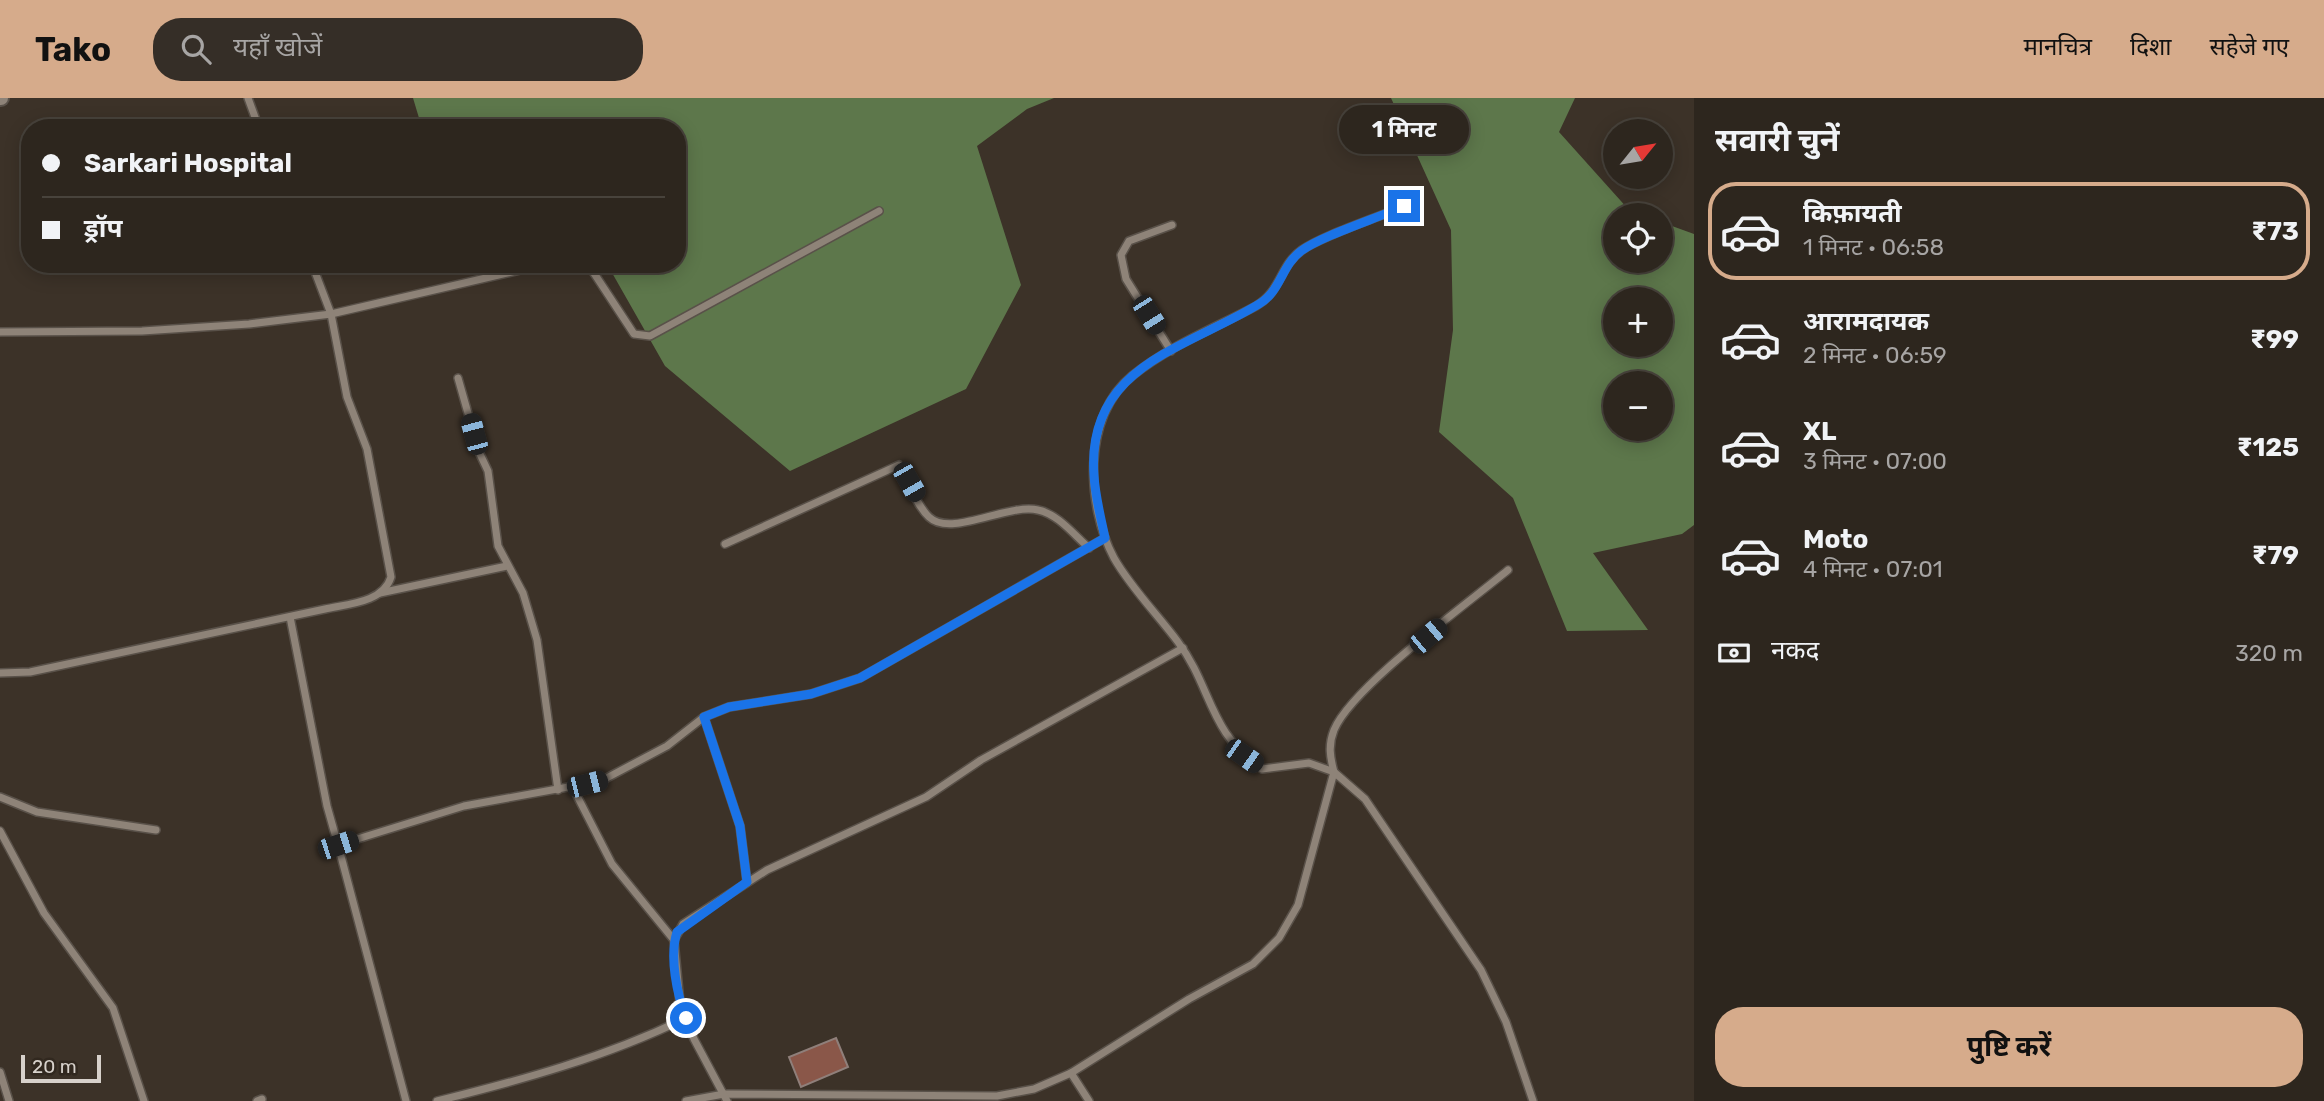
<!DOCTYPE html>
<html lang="hi">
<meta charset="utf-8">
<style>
:root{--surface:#2d261e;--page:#352e27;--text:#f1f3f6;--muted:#a7a5a4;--line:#48433c;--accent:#d6ab8b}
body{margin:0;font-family:Rubik,"Noto Sans Devanagari",sans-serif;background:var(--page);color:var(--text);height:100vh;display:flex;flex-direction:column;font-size:26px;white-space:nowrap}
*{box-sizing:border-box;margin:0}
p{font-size:23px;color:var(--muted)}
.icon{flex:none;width:38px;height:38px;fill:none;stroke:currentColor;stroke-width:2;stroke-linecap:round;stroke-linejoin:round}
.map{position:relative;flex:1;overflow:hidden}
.details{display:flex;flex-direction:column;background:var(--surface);width:630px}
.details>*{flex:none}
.hud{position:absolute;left:21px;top:21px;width:665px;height:154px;border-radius:28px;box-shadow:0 4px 18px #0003,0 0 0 2px var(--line);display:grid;align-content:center;height:154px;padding:0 21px;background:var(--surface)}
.needle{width:46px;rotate:60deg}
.tools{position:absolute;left:1603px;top:21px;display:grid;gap:14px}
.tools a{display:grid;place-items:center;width:70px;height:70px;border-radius:50%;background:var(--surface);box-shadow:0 4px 18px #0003,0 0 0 2px var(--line);font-size:35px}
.scale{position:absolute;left:21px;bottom:18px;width:80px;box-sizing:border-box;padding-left:7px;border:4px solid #d7d1cb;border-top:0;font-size:19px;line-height:24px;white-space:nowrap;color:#d7d1cb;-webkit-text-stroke:5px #31281f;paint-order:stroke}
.end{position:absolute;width:32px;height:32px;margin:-16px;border:9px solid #1a73e8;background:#fff;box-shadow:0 0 0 4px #fff}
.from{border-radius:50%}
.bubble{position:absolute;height:49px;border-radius:24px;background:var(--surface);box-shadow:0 4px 18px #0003,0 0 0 2px var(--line);font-size:23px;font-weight:700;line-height:49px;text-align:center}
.car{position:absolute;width:21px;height:42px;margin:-21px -10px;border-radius:9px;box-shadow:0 0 5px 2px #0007;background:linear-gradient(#222 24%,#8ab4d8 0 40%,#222 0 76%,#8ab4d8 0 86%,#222 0)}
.hud b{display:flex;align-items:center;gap:24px;height:66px;font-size:26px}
.hud b+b{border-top:2px solid var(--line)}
.hud i{width:18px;height:18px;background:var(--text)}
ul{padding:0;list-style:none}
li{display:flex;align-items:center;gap:21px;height:98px;margin:0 14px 10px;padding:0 7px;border:4px solid transparent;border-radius:28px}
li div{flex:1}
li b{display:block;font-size:26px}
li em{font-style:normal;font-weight:700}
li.on{border-color:var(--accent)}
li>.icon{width:63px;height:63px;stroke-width:1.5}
h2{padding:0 21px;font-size:32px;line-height:84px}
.pay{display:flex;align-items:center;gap:18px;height:77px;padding:0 21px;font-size:26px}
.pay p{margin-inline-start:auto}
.button{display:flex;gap:14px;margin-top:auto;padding:14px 21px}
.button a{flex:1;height:80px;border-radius:28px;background:var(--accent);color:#111;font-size:28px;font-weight:700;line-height:80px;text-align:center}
header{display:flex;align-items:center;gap:42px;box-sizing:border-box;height:98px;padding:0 35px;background:var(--accent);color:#111}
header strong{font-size:33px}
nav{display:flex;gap:38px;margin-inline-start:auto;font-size:24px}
.search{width:490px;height:63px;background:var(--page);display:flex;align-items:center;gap:18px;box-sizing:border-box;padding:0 24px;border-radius:28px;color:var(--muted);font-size:26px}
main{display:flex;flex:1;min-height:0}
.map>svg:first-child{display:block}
.water{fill:#5d774b;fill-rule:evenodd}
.building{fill:#8a5749;stroke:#8f7f7a;stroke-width:2}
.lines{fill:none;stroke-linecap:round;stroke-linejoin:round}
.street-casing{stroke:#595149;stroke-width:10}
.secondary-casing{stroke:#595149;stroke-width:18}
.street{stroke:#8e8378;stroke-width:7}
.secondary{stroke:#8e8378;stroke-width:14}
.route{stroke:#1a73e8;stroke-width:9}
</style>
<header>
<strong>Tako</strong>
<div class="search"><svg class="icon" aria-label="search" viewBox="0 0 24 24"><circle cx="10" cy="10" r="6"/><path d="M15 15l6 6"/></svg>यहाँ खोजें</div>
<nav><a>मानचित्र</a><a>दिशा</a><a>सहेजे गए</a></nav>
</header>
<main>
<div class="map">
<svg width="1694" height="1003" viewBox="0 0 1694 1003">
<rect width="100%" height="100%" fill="#3c3228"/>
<g class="water">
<polygon points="413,0 1054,0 1027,11 977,48 1021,187 966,291 790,373 665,268 607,166 677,166 677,30 422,30"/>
<path d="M1391 0H1575L1559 34 1629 112 1643 117H1615V163H1661V124L1694 136V427L1682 436 1593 455 1648 532 1567 533 1513 400 1439 334 1453 232 1451 132ZM1615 201H1661V247H1615ZM1615 285H1661V331H1615Z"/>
</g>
<polygon class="building" points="836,940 848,969 801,989 789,959"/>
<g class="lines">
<g class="street-casing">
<g id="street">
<polyline points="248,0 259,30"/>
<path d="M1404 108C1377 120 1324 137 1302 152 1280 167 1281 194 1256 208 1215 230 1169 248 1132 278 1082 318 1086 408 1114 460 1131 490 1158 517 1178 544 1212 589 1208 634 1262 671L1309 665 1334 674 1365 701 1481 872 1506 924 1533 1003"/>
<polyline points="588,166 634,236 650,238 879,113"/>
<polyline points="0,234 142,233 249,226 331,216 546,166"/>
<polyline points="1171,253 1126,181 1121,157 1129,143 1172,127"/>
<polyline points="458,280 479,354 488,373 498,448 523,495 537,542 558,692"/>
<path d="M725 446 899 367C908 382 916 407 929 419 951 440 1007 405 1038 412 1058 416 1074 437 1089 450"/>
<polyline points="380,495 507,468"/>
<polyline points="290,519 327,708 338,747"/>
<path d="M0 575 30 574 325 511C347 506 383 505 391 479L367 351 347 299 331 216 312 166"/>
<polyline points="704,619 740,728 747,784"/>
<polyline points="573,690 612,766 674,842"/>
<polyline points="0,699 37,714 156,732"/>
<polyline points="0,733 44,815 113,910 144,1003"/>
<polyline points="0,974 9,1003"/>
<polyline points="1071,975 1089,1003"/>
<polyline points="257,1003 262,1001"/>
<polyline points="406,1003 338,747 464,708 601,683 667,648 704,619 729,609 811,596 860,580 1105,440"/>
<path d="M437 1003C522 982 606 959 686 920"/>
<path d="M686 1003 724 996 997 998 1034 991 1071 975 1189 901 1253 866 1279 840 1298 807 1334 674C1330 659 1328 647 1334 632 1352 589 1467 506 1508 472"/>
<polyline points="727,1003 694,941 680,905 674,842 683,826 767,772 926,699 981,662 1183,550"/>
</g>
</g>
<g class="secondary-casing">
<polyline id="secondary" points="0,0 1,0"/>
</g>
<use href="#street" class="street"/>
<use href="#secondary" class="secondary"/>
</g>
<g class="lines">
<path class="route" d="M686 920C677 896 669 859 677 834L747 784 740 728 704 619 729 609 811 596 860 580 1105 440C1101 420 1095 398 1094 377 1086 268 1185 251 1259 206 1281 193 1281 168 1301 153 1321 138 1378 120 1404 108"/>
</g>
</svg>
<div class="tools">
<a><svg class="needle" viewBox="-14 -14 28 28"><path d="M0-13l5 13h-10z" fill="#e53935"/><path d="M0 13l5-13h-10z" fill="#a7a5a4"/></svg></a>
<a><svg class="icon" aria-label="locate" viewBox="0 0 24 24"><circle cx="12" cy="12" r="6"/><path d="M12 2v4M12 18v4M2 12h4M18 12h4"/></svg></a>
<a>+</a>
<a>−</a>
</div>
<div class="scale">20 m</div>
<i class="end from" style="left:686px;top:920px"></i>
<i class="end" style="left:1404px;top:108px"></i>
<div class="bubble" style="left:1339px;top:7px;width:130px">1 मिनट</div>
<i class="car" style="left:1149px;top:217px;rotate:148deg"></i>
<i class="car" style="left:474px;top:336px;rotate:345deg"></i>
<i class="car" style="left:909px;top:384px;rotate:150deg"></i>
<i class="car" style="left:1428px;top:538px;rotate:50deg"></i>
<i class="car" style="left:1244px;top:658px;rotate:125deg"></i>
<i class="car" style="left:587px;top:686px;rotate:76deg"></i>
<i class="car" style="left:338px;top:747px;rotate:72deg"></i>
<div class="hud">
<b><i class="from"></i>Sarkari Hospital</b>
<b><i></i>ड्रॉप</b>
</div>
</div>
<section class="details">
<h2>सवारी चुनें</h2>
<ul>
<li class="on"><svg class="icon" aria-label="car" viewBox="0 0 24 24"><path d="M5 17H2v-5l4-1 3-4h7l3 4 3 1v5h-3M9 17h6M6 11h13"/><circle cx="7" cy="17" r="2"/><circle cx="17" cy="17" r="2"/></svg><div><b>किफ़ायती</b><p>1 मिनट · 06:58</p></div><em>₹73</em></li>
<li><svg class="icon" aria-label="car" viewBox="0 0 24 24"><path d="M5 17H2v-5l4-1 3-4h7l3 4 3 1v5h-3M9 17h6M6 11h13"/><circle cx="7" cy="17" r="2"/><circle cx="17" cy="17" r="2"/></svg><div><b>आरामदायक</b><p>2 मिनट · 06:59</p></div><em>₹99</em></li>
<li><svg class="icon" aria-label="car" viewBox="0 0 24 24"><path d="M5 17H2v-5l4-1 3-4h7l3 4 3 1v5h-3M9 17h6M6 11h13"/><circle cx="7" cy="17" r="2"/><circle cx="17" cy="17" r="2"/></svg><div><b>XL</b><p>3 मिनट · 07:00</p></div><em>₹125</em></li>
<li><svg class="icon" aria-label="car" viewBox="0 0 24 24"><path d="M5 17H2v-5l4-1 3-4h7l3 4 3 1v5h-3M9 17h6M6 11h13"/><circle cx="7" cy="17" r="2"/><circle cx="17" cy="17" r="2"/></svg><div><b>Moto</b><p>4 मिनट · 07:01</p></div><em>₹79</em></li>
</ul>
<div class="pay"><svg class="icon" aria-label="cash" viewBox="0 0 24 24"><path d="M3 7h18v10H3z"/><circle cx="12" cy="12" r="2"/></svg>नकद<p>320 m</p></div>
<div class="button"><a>पुष्टि करें</a></div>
</section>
</main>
